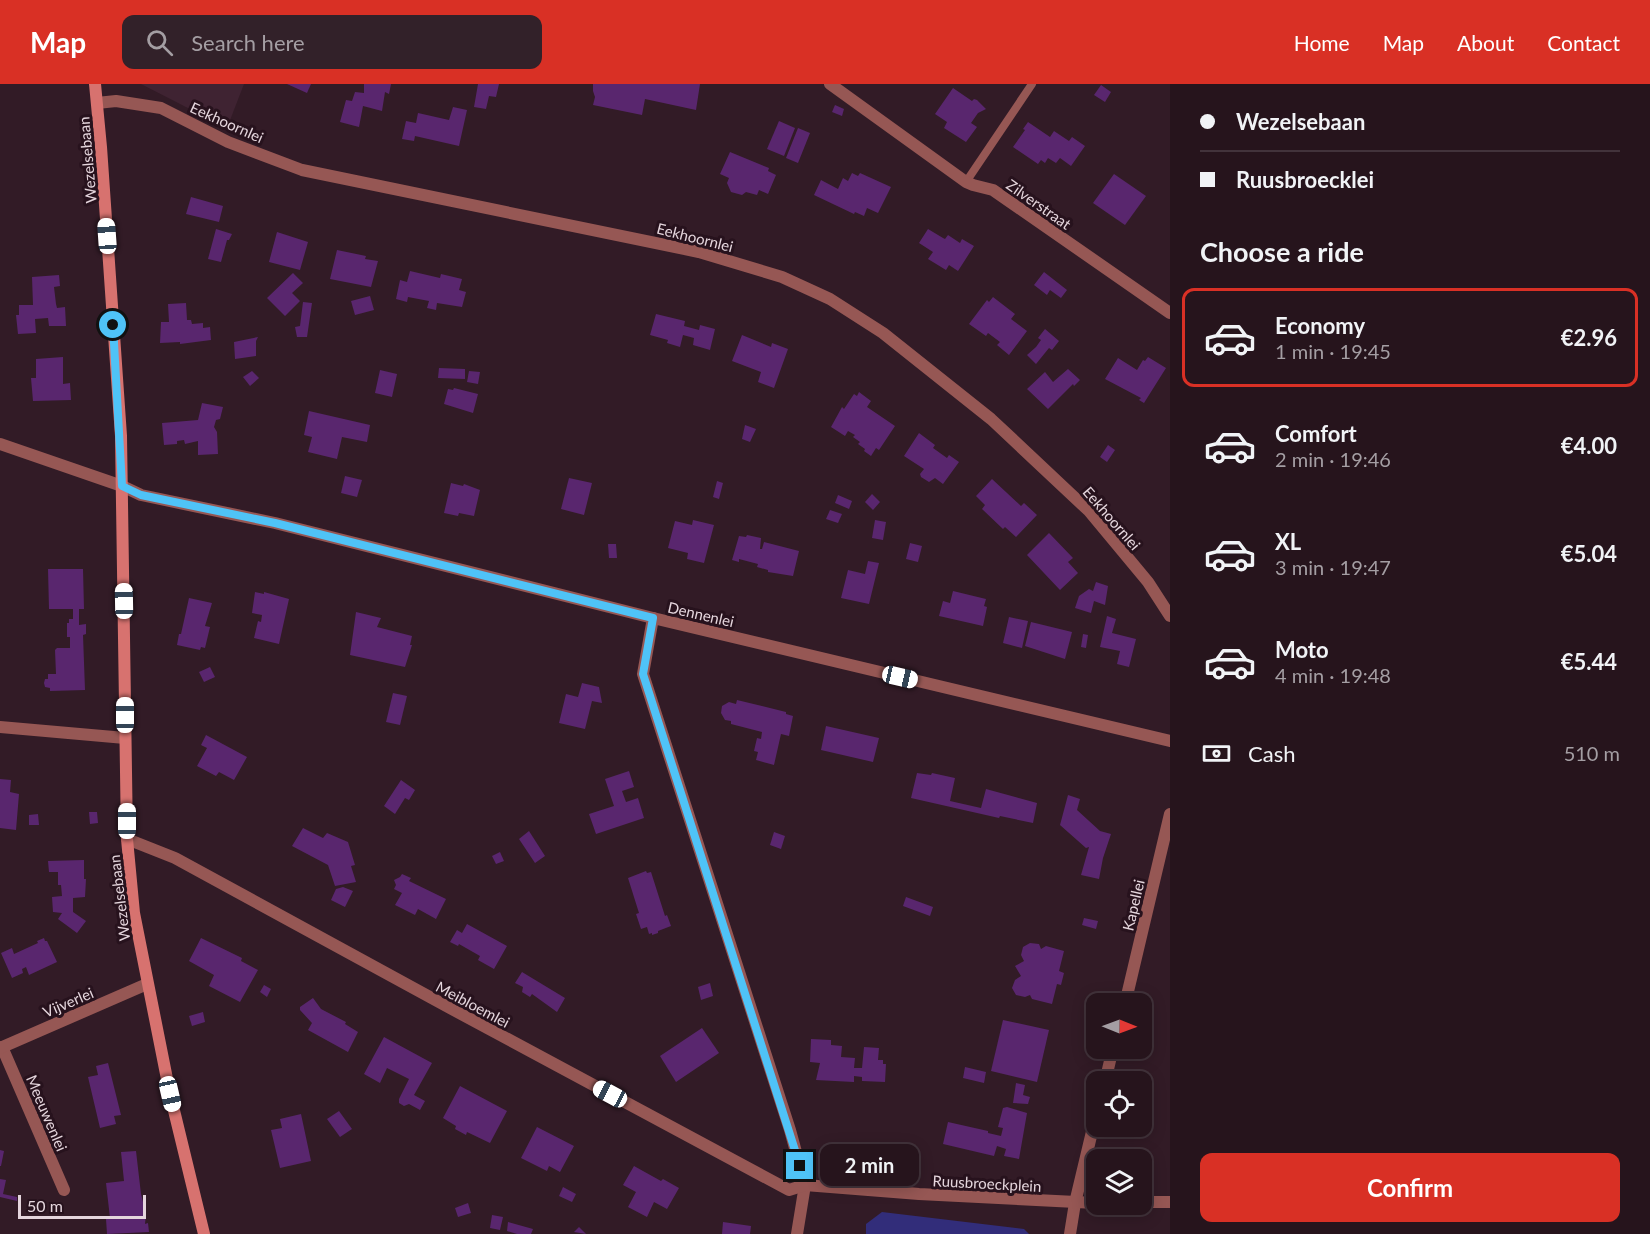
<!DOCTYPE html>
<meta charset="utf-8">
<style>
:root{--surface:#26141c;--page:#322129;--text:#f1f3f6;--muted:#a49ea3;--line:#42333b;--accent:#d93025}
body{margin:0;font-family:Lato,sans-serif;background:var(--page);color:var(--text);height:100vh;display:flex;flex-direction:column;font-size:22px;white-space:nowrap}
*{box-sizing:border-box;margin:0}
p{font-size:20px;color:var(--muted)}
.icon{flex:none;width:33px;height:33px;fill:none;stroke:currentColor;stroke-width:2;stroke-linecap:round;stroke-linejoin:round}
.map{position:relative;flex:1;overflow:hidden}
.details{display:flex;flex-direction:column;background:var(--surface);width:480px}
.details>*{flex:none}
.hud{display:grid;align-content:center;height:132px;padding:0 30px;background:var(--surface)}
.needle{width:39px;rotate:91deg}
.fabs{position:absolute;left:1086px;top:909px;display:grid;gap:12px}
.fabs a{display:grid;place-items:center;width:66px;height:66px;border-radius:12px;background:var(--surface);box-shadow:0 3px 15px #0003,0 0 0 2px var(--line);font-size:30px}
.scale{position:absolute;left:18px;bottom:15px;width:128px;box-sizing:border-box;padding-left:6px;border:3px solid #e5d6dd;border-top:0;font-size:16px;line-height:21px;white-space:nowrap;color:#e5d6dd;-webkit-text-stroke:4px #27121d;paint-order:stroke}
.end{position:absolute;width:27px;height:27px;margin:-14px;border:8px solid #4fc3f7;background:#111;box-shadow:0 0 0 3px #111}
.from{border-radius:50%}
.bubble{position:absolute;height:42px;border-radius:12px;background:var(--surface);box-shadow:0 3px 15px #0003,0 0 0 2px var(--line);font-size:20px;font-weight:700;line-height:42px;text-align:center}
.car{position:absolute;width:18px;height:36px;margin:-18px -9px;border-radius:8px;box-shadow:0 0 4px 2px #0007;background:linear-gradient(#fff 24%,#345 0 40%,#fff 0 76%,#345 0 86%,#fff 0)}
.hud b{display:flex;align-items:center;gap:21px;height:57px;font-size:22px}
.hud b+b{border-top:2px solid var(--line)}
.hud i{width:15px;height:15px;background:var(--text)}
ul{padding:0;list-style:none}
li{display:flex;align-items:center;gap:18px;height:99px;margin:0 12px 9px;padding:0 18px;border:3px solid transparent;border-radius:12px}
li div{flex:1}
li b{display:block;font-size:22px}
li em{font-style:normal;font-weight:700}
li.on{border-color:var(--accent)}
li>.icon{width:54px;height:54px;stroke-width:1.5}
h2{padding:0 30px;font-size:27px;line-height:72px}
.pay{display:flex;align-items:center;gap:15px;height:66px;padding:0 30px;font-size:22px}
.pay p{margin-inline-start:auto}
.primary-button{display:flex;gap:12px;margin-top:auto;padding:12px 30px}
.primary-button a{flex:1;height:69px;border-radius:12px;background:var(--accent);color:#fff;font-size:24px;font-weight:700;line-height:69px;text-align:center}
header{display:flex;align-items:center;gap:36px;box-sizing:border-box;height:84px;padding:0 30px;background:var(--accent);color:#fff}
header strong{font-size:28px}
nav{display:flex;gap:33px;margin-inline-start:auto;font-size:21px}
.search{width:420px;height:54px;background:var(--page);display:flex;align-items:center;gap:15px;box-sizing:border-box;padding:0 21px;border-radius:12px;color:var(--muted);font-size:22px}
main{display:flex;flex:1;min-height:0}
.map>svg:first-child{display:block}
.built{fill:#3f2332}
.water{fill:#322d7a}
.building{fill:#59266e}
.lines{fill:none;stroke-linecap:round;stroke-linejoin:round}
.lane{stroke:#965754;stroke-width:8}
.street{stroke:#965754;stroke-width:12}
.secondary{stroke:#d7726f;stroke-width:12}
.route{stroke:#4fc3f7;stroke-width:8}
.labels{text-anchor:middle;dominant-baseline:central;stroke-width:6;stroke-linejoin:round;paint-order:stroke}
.street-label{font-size:15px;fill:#e5d6dd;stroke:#27121d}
</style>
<header>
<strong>Map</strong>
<div class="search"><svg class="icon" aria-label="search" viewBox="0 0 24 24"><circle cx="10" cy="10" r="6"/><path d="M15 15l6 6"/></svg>Search here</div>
<nav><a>Home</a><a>Map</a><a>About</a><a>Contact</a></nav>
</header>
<main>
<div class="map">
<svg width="1170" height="1150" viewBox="0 0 1170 1150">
<rect width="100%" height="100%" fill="#321b26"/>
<polygon class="built" points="141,0 244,0 227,44"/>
<polygon class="water" points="882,1128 1024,1145 1029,1150 866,1150 866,1140"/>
<g class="building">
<polygon points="287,0 311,0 307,9"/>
<polygon points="364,0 391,0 389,10 385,8 382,27 363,22 359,43 340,38 346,16 352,17 355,8 364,9"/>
<polygon points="478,0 499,0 496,13 489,12 486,25 474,23"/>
<polygon points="593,0 700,0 696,26 645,15 642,31 593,21 595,13 593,7"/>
<polygon points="1101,1 1111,8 1105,18 1094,11"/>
<polygon points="953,4 972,17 974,15 977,16 986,25 978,29 971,39 977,43 966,58 944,44 947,38 935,30"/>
<polygon points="835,21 844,25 842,32 832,28"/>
<polygon points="453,23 467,26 459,62 415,52 414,57 402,55 406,37 416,39 418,29 449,36"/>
<polygon points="779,37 795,44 784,72 767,65"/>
<polygon points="1028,38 1050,53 1054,47 1069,57 1072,53 1085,62 1071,82 1060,74 1056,79 1048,74 1045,79 1041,76 1038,80 1013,63 1025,46 1023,45"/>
<polygon points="798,44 810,49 798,79 786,74"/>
<polygon points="730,68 769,84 768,87 776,91 768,110 759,106 757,111 746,108 742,111 731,108 727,99 729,94 720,90"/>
<polygon points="852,89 858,92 860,89 891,103 878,129 867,124 864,132 855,128 854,130 814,111 821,96 838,105 843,94 848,97"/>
<polygon points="1114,90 1146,112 1125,141 1093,119"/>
<polygon points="191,113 223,122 219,138 186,130"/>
<polygon points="216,145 232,150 229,156 227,156 221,178 208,175"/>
<polygon points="928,145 943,154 945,155 948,151 960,159 962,155 974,162 958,187 949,181 946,186 928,175 933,168 919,159"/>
<polygon points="277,148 308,158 300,186 269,178"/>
<polygon points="337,166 366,172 365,175 378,177 371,203 330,195"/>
<polygon points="410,187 440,194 441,190 462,195 459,206 466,208 462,223 437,219 436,226 427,224 429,217 408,213 407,218 396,215 400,196 407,198"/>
<polygon points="1044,188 1067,206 1061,214 1050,206 1047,211 1034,201"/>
<polygon points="293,189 303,199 292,209 300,217 285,232 267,214"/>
<polygon points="59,191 60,202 54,203 56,220 57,224 65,223 66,242 49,242 48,234 35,235 36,249 18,250 16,231 19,231 19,221 33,221 32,193"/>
<polygon points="370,212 374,226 355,231 351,217"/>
<polygon points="993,213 1015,230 1011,235 1027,247 1009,271 997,261 1000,258 988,249 986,252 969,240 987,216 989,218"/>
<polygon points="303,218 312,219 307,253 297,253 295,243 300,242"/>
<polygon points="186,219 187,236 191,236 192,240 203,239 203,244 210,243 211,256 180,260 180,258 160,259 161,238 169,238 168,220"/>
<polygon points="656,230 685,237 684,242 699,246 700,241 715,245 710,266 693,261 694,254 683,251 680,263 667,259 668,256 650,251"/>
<polygon points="1045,245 1059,257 1052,266 1049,264 1036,280 1027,271 1036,263 1041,256 1038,254"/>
<polygon points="742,251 771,263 772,259 788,265 774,304 758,298 761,288 732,277"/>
<polygon points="258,253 256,257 256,272 235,275 234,258"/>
<polygon points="63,273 63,300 70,299 71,316 33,317 31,294 36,294 36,275"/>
<polygon points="1148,273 1166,284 1144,319 1139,316 1141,314 1105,295 1118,274 1137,286 1143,276 1145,277"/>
<polygon points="439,284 465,285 465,295 438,294"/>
<polygon points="1068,285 1080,296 1074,302 1073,300 1048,325 1027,305 1045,288 1053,298"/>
<polygon points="380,286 397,290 392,313 375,309"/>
<polygon points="252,287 259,294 250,302 243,293"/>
<polygon points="469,287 480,288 478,300 467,298"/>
<polygon points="454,304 478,310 473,329 444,320 448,305 453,306"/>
<polygon points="859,308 871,317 867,323 895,342 879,366 876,364 871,372 864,367 865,365 858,360 860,358 853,353 855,351 848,347 845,352 831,343 842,323 844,325 854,310 857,312"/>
<polygon points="202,319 223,323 220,335 216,336 214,343 217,348 218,370 198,371 198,357 185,360 184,356 177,357 177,360 164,361 162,339 198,336"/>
<polygon points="309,327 370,341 367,358 342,353 337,375 308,368 312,353 304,351"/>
<polygon points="745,341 756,345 750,358 742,355"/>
<polygon points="919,349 935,361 933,364 947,374 949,371 959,378 943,400 935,394 929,398 921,393 920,390 924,385 904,372"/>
<polygon points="1108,361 1115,366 1107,378 1100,373"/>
<polygon points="345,392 362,396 357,413 341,409"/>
<polygon points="569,394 592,399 584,431 561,425"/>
<polygon points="992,395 1021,422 1024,419 1037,431 1016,453 1005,443 1003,445 982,425 985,421 976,412"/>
<polygon points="717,397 723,399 719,415 713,413"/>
<polygon points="451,399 463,402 464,400 480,406 474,432 459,429 458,432 444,429"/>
<polygon points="872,410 880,418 873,426 865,418"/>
<polygon points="838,411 852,417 849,425 835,419"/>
<polygon points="830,426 842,430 838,439 826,435"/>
<polygon points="693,436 714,441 704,479 687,475 688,469 668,464 675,437 692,441"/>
<polygon points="875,436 886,438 883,456 872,454"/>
<polygon points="1049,449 1073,474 1068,478 1078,489 1060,506 1027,471"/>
<polygon points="747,451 761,454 760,465 762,465 764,458 799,467 793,492 768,488 768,486 757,483 758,480 739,475 739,478 732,476 739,452 746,453"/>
<polygon points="910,459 922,462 918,478 906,475"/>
<polygon points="608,460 616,460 617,474 609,474"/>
<polygon points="868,477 879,479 869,520 841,514 848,486 865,490"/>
<polygon points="48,485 83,485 84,525 79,525 79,541 86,540 86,550 83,551 85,606 50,607 50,604 45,603 44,599 45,595 48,595 48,590 56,590 55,566 57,564 70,564 70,553 67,553 67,539 69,539 69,535 73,535 73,525 49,525"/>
<polygon points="1096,498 1108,502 1105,521 1094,517 1091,529 1075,524 1079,512 1089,505 1093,507"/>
<polygon points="953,507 986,515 984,522 987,523 983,542 939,532 943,517 950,519"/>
<polygon points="255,508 264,510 264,508 289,515 279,560 254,554 258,537 261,538 262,531 252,529"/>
<polygon points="189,514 212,519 205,542 210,543 205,564 201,563 200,566 177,561 179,550 181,550"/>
<polygon points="356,528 381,534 377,543 412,552 410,561 412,561 405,583 350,571"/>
<polygon points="1107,532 1116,535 1112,549 1136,555 1129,583 1117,580 1120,567 1100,563"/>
<polygon points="1009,533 1028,537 1022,564 1003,559"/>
<polygon points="1031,538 1072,548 1065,575 1025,562"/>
<polygon points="1083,550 1088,551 1086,564 1081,563"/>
<polygon points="210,583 215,593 204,598 199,588"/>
<polygon points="582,599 599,603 602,619 592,617 585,645 559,639 566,610 578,613"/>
<polygon points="393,609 407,612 400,641 386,638"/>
<polygon points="737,616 786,628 786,630 793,632 789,652 781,650 774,681 756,676 758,668 754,667 757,654 761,655 762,648 731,640 731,637 725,636 721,629 722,622 729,618 736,620"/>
<polygon points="826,642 879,654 873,678 821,666"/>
<polygon points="206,651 247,673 234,696 219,688 216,692 197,682 207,664 201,661"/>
<polygon points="629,687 634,703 622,707 626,718 638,714 644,734 596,750 589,730 614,722 605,695"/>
<polygon points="917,689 931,691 932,689 955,694 950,717 981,724 986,705 1037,719 1033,739 1000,732 999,734 911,714"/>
<polygon points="0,695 11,696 10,708 19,710 16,746 0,744"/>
<polygon points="401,696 415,706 409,716 405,714 395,730 384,722"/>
<polygon points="1068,711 1080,715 1077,726 1100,747 1111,750 1103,774 1099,795 1081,791 1089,763 1086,764 1060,741"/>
<polygon points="89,728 97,728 98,739 90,740"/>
<polygon points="38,730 39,741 29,741 29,731"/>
<polygon points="303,744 323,754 327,749 348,758 355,781 351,782 356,798 335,802 328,781 292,762"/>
<polygon points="529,747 545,772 535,779 519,755"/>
<polygon points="774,748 785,752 781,765 770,761"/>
<polygon points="500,768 504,777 496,780 492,772"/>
<polygon points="84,776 84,795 86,795 85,813 73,814 73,828 86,837 77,849 58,835 62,829 53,828 52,813 62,812 61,801 58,801 58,788 49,788 48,777"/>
<polygon points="646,787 647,789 651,788 665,832 667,831 671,842 658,847 658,849 652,851 652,849 649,850 647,843 641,845 636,830 639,829 628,794"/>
<polygon points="402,790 411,794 409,797 446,815 436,835 418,825 415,831 395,821 402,809 394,805 396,801 394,796 400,793"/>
<polygon points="343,803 353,807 345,823 331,816 336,805"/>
<polygon points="906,813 933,823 930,832 903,822"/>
<polygon points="1084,834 1098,837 1096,845 1082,841"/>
<polygon points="467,840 507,862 494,885 478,876 480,872 459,860 458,862 450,858 457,846 462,849"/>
<polygon points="44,854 45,857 47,857 57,878 29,891 26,883 22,885 23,889 12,894 1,869 12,864 14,870 38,859 37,857"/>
<polygon points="201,854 242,874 241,877 258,886 240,918 209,902 214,891 189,877"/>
<polygon points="1030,859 1039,860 1041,865 1046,862 1064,867 1059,887 1064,889 1061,901 1057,900 1052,920 1032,915 1030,911 1025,913 1016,911 1012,904 1015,896 1021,892 1015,882 1024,877 1021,871 1023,863"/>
<polygon points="522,888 565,914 557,928 532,910 530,913 522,908 523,903 515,899"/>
<polygon points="710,899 713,912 701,916 698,903"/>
<polygon points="264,901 271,905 267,913 260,908"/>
<polygon points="313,914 321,925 346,938 345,940 358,948 348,968 308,946 312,939 300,926 300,923"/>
<polygon points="203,928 205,938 192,942 189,932"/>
<polygon points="1003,936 1049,946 1037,998 991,987"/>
<polygon points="702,944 719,969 676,998 660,972"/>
<polygon points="384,953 432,979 414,1011 425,1017 420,1026 409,1020 404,1022 399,1019 399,1015 409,995 387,984 380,999 364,990"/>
<polygon points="811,955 831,956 831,961 842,962 841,973 855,974 854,984 862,984 864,963 879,964 878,976 883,976 883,980 886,980 885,998 862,997 862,993 854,992 854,998 816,996 820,979 810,978"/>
<polygon points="108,979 121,1031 114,1032 116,1040 100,1044 88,993 98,991 96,982"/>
<polygon points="965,983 986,988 984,999 963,994"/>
<polygon points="1016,999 1025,1001 1023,1011 1030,1013 1028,1020 1013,1019"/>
<polygon points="460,1002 507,1027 490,1059 467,1048 466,1051 455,1045 456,1042 443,1034"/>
<polygon points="1007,1023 1027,1029 1019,1075 1004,1072 1006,1065 997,1062 994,1072 943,1060 948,1038 988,1047 988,1049 1001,1052 1003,1044 998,1043 1003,1024"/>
<polygon points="339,1027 352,1045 340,1053 327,1035"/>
<polygon points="301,1030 311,1077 280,1084 271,1046 282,1044 280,1035"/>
<polygon points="537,1043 574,1062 560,1088 549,1082 547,1087 521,1074"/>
<polygon points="0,1066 4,1067 1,1082 0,1082"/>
<polygon points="136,1067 141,1110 146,1130 145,1140 148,1139 149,1148 107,1150 106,1135 110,1134 106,1099 124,1097 121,1068"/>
<polygon points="634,1082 661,1097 663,1095 679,1104 667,1125 654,1118 647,1133 628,1123 636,1108 623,1101"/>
<polygon points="0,1095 6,1096 3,1110 17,1113 17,1117 0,1113"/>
<polygon points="563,1103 576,1110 572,1118 559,1112"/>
<polygon points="468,1119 471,1129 458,1133 455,1124"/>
<polygon points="492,1131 503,1133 500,1146 490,1144"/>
<polygon points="508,1138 533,1145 531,1150 517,1150 507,1147"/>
<polygon points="723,1138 751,1142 750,1150 722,1150"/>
<polygon points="579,1143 586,1150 574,1148"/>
</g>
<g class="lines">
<polyline class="lane" points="966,98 1032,0"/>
<g class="street">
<polyline points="830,0 966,98 973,101 993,106 1170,229"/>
<polyline points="97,19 116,17 161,24 228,58 302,86 699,168 782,193 830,215 883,249 991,335 1089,427 1148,498 1170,532"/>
<polyline points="0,360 122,402 141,411 275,439 653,534 1170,657"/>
<polyline points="653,534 643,590 790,1046 805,1101 797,1150"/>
<polyline points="0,643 125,654"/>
<polyline points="127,755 175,774 450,924 789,1106 805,1101 919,1110 1096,1119"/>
<polyline points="1125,920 1170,730"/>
<polyline points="2,963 64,1106"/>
<polyline points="0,964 147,900"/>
<polyline points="1105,998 1113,964"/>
<polyline points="1142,1118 1170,1118"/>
<polyline points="1070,1150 1075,1119 1096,1031"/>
</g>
<polyline class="secondary" points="95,0 101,63 121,352 127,755 134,829 170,1010 204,1150"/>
</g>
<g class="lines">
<polyline class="route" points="113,241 122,402 141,411 275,439 653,534 643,590 800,1082"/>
</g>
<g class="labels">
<g class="street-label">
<text transform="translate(227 38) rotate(24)">Eekhoornlei</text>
<text transform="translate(87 76) rotate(-95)">Wezelsebaan</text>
<text transform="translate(1039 120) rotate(35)">Zilverstraat</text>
<text transform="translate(695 153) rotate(14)">Eekhoornlei</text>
<text transform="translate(1112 434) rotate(49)">Eekhoornlei</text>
<text transform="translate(701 530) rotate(13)">Dennenlei</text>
<text transform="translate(119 814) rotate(-97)">Wezelsebaan</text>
<text transform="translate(1133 821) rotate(-77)">Kapellei</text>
<text transform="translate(68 918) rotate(-23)">Vijverlei</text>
<text transform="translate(473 920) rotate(28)">Meibloemlei</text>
<text transform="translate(47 1029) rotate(67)">Meeuwenlei</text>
<text transform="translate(987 1099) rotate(3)">Ruusbroeckplein</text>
</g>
</g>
</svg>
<div class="fabs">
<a><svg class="needle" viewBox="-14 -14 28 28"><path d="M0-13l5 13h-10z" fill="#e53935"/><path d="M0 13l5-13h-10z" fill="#a49ea3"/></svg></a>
<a><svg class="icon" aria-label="locate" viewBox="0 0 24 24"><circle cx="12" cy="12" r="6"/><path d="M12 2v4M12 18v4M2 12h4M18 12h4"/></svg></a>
<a><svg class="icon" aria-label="layers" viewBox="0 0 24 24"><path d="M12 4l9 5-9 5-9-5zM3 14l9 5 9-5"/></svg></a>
</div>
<div class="scale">50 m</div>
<i class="end from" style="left:113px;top:241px"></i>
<i class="end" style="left:800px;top:1082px"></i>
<div class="bubble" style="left:820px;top:1060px;width:99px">2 min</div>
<i class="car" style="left:107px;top:152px;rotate:356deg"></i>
<i class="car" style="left:124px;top:517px;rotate:359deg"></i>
<i class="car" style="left:900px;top:593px;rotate:103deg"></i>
<i class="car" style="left:125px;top:631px;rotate:0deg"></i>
<i class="car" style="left:127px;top:737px;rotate:0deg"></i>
<i class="car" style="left:170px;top:1010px;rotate:167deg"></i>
<i class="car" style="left:610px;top:1010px;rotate:298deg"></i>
</div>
<section class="details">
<div class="hud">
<b><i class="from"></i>Wezelsebaan</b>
<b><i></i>Ruusbroecklei</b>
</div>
<h2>Choose a ride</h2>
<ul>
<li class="on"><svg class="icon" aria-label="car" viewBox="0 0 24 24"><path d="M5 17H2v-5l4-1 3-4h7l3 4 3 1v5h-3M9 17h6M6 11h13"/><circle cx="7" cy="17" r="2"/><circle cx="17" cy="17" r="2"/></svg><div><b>Economy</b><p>1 min · 19:45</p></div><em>€2.96</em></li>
<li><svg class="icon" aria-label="car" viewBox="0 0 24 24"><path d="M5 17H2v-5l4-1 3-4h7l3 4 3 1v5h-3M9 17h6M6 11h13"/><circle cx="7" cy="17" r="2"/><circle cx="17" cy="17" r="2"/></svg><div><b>Comfort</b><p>2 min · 19:46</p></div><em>€4.00</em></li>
<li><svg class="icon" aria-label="car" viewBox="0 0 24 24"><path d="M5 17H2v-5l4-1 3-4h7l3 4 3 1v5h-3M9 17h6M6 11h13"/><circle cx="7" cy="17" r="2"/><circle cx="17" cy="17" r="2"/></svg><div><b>XL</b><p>3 min · 19:47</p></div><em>€5.04</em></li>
<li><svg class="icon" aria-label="car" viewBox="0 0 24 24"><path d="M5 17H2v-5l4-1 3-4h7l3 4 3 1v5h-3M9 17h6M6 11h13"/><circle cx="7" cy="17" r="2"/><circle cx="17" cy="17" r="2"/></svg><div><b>Moto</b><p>4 min · 19:48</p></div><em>€5.44</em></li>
</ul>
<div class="pay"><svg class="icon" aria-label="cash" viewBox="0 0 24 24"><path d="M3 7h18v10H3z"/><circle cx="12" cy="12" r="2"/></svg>Cash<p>510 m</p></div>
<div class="primary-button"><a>Confirm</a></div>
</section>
</main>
